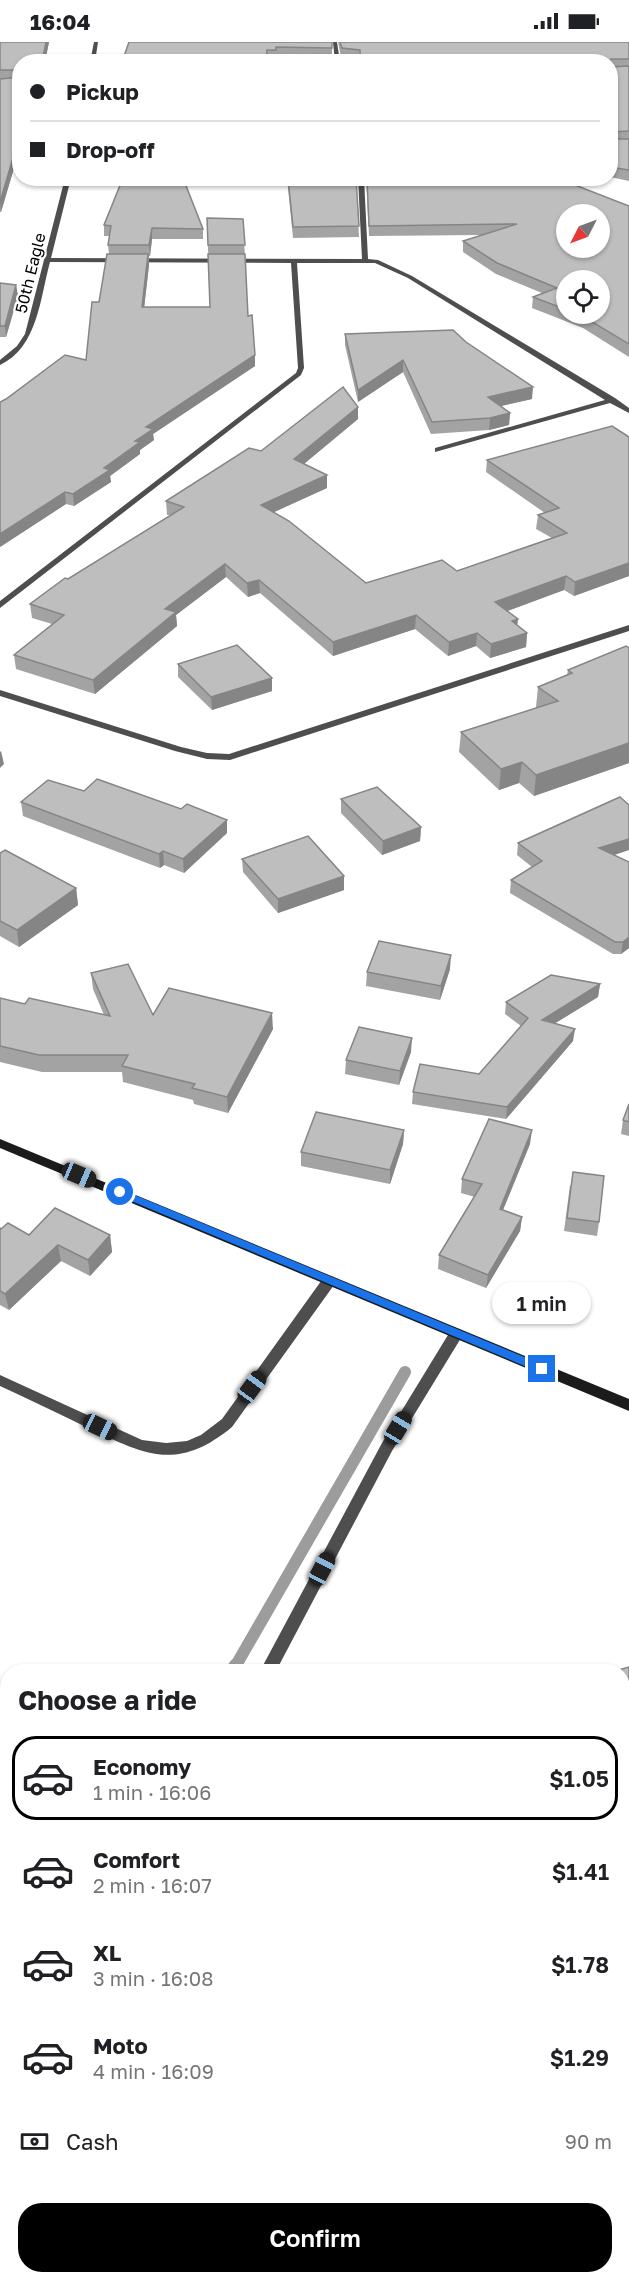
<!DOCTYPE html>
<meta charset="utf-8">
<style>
:root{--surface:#fff;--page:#f6f6f6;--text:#202124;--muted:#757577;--line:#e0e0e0;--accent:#000}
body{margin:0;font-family:"Golos Text",sans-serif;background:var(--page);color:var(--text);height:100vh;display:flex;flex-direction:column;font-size:22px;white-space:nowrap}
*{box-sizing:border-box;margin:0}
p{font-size:20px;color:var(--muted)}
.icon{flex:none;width:33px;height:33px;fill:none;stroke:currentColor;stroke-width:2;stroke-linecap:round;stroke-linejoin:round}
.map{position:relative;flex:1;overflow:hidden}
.sheet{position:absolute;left:0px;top:1622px;width:630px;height:620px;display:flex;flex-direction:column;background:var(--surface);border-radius:24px 24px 0 0;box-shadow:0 2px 4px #0004}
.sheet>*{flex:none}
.hud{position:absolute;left:12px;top:12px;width:606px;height:132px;border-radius:24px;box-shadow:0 2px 4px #0004;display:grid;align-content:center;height:132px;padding:0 18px;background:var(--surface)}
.needle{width:39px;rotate:228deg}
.tools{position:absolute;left:556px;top:162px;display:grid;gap:12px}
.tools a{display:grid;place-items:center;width:54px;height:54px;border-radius:50%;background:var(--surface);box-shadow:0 2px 4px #0004;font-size:30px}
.end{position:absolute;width:27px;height:27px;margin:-14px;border:8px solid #1a73e8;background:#fff;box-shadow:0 0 0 3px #fff}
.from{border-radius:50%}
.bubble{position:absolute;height:42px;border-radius:21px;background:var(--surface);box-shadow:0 2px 4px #0004;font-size:20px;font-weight:600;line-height:42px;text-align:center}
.car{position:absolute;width:18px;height:36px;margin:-18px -9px;border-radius:8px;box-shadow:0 0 4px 2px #0007;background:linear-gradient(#222 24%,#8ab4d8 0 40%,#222 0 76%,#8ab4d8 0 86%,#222 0)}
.hud b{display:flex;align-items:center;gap:21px;height:57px;font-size:22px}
.hud b+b{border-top:2px solid var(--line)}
.hud i{width:15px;height:15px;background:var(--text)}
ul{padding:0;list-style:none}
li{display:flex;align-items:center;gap:18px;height:84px;margin:0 12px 9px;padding:0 6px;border:3px solid transparent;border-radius:24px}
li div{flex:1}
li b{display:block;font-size:22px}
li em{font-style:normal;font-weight:600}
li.current{border-color:var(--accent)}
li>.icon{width:54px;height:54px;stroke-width:1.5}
h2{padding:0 18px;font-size:27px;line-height:72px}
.pay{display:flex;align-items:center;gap:15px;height:66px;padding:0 18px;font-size:22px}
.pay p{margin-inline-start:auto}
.action{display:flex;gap:12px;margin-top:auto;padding:12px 18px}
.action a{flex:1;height:69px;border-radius:24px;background:var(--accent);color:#fff;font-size:24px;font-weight:600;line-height:69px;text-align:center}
.status{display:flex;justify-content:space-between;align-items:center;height:42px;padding:0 30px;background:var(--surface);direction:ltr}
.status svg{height:16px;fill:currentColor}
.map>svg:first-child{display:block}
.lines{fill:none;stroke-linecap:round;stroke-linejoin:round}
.stream-far1{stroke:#9c9c9c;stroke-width:12}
.stream{stroke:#9c9c9c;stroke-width:15}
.service{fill:#4e4e4e;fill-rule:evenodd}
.minor{fill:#4e4e4e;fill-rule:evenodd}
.tertiary{fill:#4e4e4e;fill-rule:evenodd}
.secondary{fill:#1b1b1b;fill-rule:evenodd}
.wall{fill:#a3a3a3;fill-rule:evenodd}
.shaded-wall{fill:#858585}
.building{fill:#bebebe;stroke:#858585;stroke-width:1.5;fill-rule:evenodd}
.route{fill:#1a73e8}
.labels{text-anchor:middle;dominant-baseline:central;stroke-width:4.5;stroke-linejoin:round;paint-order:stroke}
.far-street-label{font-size:16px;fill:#000;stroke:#fff}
</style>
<div class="status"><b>16:04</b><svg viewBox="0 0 49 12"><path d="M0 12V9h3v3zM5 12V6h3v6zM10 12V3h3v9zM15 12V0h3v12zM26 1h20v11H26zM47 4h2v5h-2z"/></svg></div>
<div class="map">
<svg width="629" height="2240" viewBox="0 0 629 2240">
<rect width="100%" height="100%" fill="#fff"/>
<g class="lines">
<polyline class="stream-far1" points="235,1625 405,1330"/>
<g class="stream">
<polyline points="233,1629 236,1624"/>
<polyline points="0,2078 8,2055"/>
</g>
<g class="service">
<path d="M329 1234 334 1235 335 1239 334 1243 232 1385C175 1432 142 1411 84 1384 56 1370 28 1357 0 1344V1333L142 1398 166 1401 187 1399 201 1393 222 1377 324 1235Z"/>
<polygon points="456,1287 461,1288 463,1292 461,1296 392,1409 276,1629 260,1629 382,1401 451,1288"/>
<polygon points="629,2146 629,2164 622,2167 622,2148"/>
</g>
<g class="minor">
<polygon points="94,0 98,0 95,20 90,20"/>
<polygon points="333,0 337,0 340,20 335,20"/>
<path d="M65 136H71L51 216 362 217 358 136H364L368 217 378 218 412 234 615 356 629 366V371L610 361 435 410V406L605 358 408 236 375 221H297L304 326 301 333 0 566V559L296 331 298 326 291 221 50 220C40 256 38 305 0 323V318L17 304 25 292Z"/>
<polygon points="629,583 629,589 230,718 207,717 175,709 0,654 0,648 181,705 207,711 229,712"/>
</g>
<g class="tertiary">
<polygon points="8,2149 8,2167 0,2168 0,2150"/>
<polygon points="150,2234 172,2234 175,2240 153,2240"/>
</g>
<polygon class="secondary" points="0,1097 629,1357 629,1369 0,1106"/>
</g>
<g class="wall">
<polygon points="0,0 49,0 45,20 20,20 20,95 15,100 14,126 1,170 0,170"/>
<polygon points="129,0 332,6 332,15 277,14 276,17 267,17 267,20 122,20"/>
<polygon points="338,0 629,0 629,139 610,135 610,20 360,17 341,15"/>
<polygon points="92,136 183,136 203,187 203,197 152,197 150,214 149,214 149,223 144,265 210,265 207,176 243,177 248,274 255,324 153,392 154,398 140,408 140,412 110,434 111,440 74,464 66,462 0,505 86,318 109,212 108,203 110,194 104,194 104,183 122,139 92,139"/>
<polygon points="287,136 356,136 359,195 293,196"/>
<path d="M366 136H557L629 164V315L583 286 532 266 533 255 542 251 496 232 463 210V199L482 193 369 194ZM567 238 600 272H567Z"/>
<polygon points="0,241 16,243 18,254 6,295 0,295"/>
<polygon points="345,292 466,300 532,357 501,364 510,371 509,383 489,388 431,392 403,330 358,360 345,303"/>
<polygon points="358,377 304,422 327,433 327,446 274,470 366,541 457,529 552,496 536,487 538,473 545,471 486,430 487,418 629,395 629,534 574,554 564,548 507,569 518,577 517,583 527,591 526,605 490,616 476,604 448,614 415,587 333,614 260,551 248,555 226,535 176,573 177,584 95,652 16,627 14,613 52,582 32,576 30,562 170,473 167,473 166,459 261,409"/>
<polygon points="629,606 629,721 534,754 519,741 499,748 459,710 461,690 536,666 536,665 538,645 567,633 568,628"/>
<polygon points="178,622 272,649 212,668 178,635"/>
<polygon points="341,757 421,785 420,799 382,813 341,771"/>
<polygon points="21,760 227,791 184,831 164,823 160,826 23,774"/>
<polygon points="518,801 614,813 629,906 621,912 613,912 510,851 511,838 532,825 517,813"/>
<polygon points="0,811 76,846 78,863 19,905 0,894"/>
<polygon points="242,817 344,848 278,871 243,830"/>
<polygon points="450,927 440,958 366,944 367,930"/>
<polygon points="91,931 153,973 273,987 228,1071 194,1062 193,1058 123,1040 122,1030 42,1030 0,1020 0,956 25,962 104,973 93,947"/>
<polygon points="600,942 598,955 555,981 573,999 506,1077 412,1062 413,1050 479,1032 521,984 505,972 506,960"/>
<polygon points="411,1010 399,1043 345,1032 346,1018"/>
<polygon points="629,1062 629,1094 621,1092 623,1078"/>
<polygon points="404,1088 403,1102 390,1142 301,1124 301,1110"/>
<polygon points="530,1102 503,1168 522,1175 520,1189 486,1246 438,1227 439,1213 475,1155 461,1151 462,1137"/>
<polygon points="570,1143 599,1180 597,1194 564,1189"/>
<polygon points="0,1186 29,1193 110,1193 112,1210 90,1234 61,1219 9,1268 0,1263"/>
<polygon points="629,1625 629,1778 623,1780 622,1777 622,1629"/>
<rect x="622" y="1910" width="7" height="195"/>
<polygon points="320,2234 401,2234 405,2240 324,2240"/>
</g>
<g class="shaded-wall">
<polygon points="46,0 49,0 45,20 42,20"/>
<polygon points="20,84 20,95 15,100 14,126 1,170 0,160 14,90"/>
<polygon points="152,186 152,197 150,214 149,203"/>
<polygon points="148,212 149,223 143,276 142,265"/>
<polygon points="16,243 18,254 6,295 5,284"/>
<polygon points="255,313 255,324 153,392 154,398 140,408 140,412 110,434 111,440 74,464 73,452 104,426 146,385"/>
<polygon points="403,318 403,330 358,360 358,348"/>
<polygon points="533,345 532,357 487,367 488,355"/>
<polygon points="358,365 358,377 294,430 294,417"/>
<polygon points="510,371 509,383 489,388 490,376"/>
<polygon points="327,433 327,446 261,476 261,463"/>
<polygon points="65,450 66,462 0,505 0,492"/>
<polygon points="629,521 629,534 574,554 575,540"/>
<polygon points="225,522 226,535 176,573 177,584 95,652 93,638 165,567"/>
<polygon points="566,534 564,548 494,574 495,560"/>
<polygon points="259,538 260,551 248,555 247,541"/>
<polygon points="416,573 415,587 333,614 333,600"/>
<polygon points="518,577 516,591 512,579"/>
<polygon points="477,591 476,604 448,614 449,600"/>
<polygon points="527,591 526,605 490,616 491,602"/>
<polygon points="272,636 272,649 212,668 211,655"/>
<polygon points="629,701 629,721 534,754 536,733"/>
<polygon points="1,709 4,722 0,726 0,710"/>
<polygon points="522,720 519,741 499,748 501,727"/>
<polygon points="227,778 227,791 184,831 183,817"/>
<polygon points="421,785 420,799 382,813 383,799"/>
<polygon points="629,797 629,808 597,819 599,806"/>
<polygon points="163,809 164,823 160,826 159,812"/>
<polygon points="344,834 344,848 278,871 278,857"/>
<polygon points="76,846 78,863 19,905 17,888"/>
<polygon points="629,895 629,906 621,912 623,900"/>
<polygon points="451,913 450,927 440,958 441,944"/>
<polygon points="600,942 598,955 541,990 542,978"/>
<polygon points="272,971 273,987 228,1071 227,1055"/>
<polygon points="575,987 573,999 506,1077 507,1065"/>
<polygon points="412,996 411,1010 399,1043 400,1029"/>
<polygon points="404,1088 403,1102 390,1142 390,1128"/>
<polygon points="532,1088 530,1102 498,1180 500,1167"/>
<polygon points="522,1175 520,1189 486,1246 488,1233"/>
<polygon points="110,1193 112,1210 90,1234 88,1218"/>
<polygon points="58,1203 61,1219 9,1268 5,1252"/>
<polygon points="628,1764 629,1778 623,1780"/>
</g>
<g class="building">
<polygon points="0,0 46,0 42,20 20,20 20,31 19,28 0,28"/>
<polygon points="129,0 332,0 332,6 276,5 276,8 267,8 266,20 122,20"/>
<polygon points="340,0 629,0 629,17 611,17 609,20 360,20 360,8 342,6"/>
<polygon points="610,24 611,25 629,24 629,89 610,90"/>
<polygon points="20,35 20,84 14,90 13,116 0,160 0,37"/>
<polygon points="610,96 611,97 629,97 629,128 610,125"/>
<polygon points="123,136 183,136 203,187 152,186 149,203 108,203 111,184 104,183"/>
<polygon points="288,136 356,136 359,184 293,185"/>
<path d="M367 136H557L629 164V302L584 275 575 272H600V238H567V268L533 255 557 246 497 221 463 199 517 182 369 184ZM567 172H600V206H567Z"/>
<polygon points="207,176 243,177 245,203 208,203"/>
<polygon points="107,212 148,212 142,265 210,265 208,212 245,212 248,274 252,273 255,313 146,385 153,387 135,399 140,400 104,426 110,428 73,452 65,450 0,492 0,360 6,357 65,313 86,318 92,260 99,260"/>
<polygon points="0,241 16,243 5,284 0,284"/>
<polygon points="453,288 466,300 533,345 488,355 510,371 490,376 432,380 403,318 358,348 345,292"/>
<polygon points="343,345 358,365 294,417 327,433 261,463 289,479 366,541 442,518 457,529 567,491 538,473 559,466 487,418 612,384 629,395 629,521 575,540 566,534 495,560 518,577 512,579 527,591 491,602 477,591 449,600 416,573 333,600 259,538 247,541 225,522 165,567 176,570 93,638 14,613 64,573 30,562 65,536 68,537 184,465 166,459 249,406 261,409"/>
<polygon points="237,603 272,636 211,655 178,622"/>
<polygon points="626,604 629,606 629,701 536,733 522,720 501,727 461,690 558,659 538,645 572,631 568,628"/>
<polygon points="97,737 181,767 187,762 227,778 183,817 163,809 159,812 21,760 48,738 84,749"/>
<polygon points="377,745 421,785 383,799 341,757"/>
<polygon points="620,755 629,763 629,797 599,806 629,820 629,895 623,900 615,900 511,838 542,819 518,801"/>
<polygon points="308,794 344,834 278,857 242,817"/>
<polygon points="5,808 76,846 17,888 0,879 0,811"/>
<polygon points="379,899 451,913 441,944 367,930"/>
<polygon points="128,922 153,973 169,946 272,971 227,1055 192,1046 195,1042 122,1024 128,1013 39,1013 0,1004 0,956 25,962 29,956 110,974 91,931"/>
<polygon points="551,933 600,942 542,978 575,987 507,1065 413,1050 420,1022 479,1032 528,976 506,960"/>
<polygon points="359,985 412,996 400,1029 346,1018"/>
<polygon points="629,1062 629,1080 623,1078"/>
<polygon points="316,1070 404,1088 390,1128 301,1110"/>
<polygon points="489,1077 532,1088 500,1167 522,1175 488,1233 439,1213 482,1142 462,1137"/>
<polygon points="573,1130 604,1134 599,1180 567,1176"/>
<polygon points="55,1166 110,1193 88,1218 58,1203 5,1252 0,1249 0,1186 1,1187 8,1181 29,1193"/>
<polygon points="629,1625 629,1764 628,1764 622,1750 622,1629 615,1629"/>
<rect x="622" y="1910" width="7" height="184"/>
<polygon points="327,2234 401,2234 405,2240 331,2240"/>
</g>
<polygon class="route" points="120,1147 546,1324 548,1327 542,1332 539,1330 117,1153 117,1148"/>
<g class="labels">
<g class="far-street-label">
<text transform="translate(30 231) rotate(-76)">50th Eagle</text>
</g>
</g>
</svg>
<div class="tools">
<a><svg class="needle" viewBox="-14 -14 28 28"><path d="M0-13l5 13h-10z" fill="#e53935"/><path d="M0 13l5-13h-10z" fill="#757577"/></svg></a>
<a><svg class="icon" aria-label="locate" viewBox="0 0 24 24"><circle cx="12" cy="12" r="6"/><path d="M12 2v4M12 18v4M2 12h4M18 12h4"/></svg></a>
</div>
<i class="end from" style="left:120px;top:1150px"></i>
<i class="end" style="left:542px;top:1327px"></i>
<div class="bubble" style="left:492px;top:1240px;width:99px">1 min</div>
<i class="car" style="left:79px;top:1133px;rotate:113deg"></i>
<i class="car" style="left:252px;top:1345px;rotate:36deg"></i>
<i class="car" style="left:100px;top:1385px;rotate:115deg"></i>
<i class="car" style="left:398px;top:1386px;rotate:31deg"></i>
<i class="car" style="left:322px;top:1527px;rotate:28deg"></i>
<div class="hud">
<b><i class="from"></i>Pickup</b>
<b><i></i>Drop-off</b>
</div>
<section class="sheet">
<h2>Choose a ride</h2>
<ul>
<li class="current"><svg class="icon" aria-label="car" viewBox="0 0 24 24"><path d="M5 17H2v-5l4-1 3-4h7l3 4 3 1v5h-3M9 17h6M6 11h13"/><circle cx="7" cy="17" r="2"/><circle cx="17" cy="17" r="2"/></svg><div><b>Economy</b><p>1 min · 16:06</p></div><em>$1.05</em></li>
<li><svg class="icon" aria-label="car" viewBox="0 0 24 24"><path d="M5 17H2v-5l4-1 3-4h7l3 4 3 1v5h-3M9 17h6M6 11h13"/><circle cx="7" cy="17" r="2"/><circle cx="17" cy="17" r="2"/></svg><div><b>Comfort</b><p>2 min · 16:07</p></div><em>$1.41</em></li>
<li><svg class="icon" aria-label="car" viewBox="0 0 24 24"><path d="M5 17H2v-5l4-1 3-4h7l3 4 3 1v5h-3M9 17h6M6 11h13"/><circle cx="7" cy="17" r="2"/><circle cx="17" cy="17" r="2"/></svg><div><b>XL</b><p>3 min · 16:08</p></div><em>$1.78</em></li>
<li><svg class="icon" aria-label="car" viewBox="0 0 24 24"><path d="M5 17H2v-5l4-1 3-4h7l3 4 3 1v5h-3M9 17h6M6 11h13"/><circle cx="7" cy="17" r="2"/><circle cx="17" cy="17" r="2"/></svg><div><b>Moto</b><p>4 min · 16:09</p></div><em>$1.29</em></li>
</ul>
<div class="pay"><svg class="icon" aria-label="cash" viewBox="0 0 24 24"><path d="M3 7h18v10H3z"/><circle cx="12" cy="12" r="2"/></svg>Cash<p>90 m</p></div>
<div class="action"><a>Confirm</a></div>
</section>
</div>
